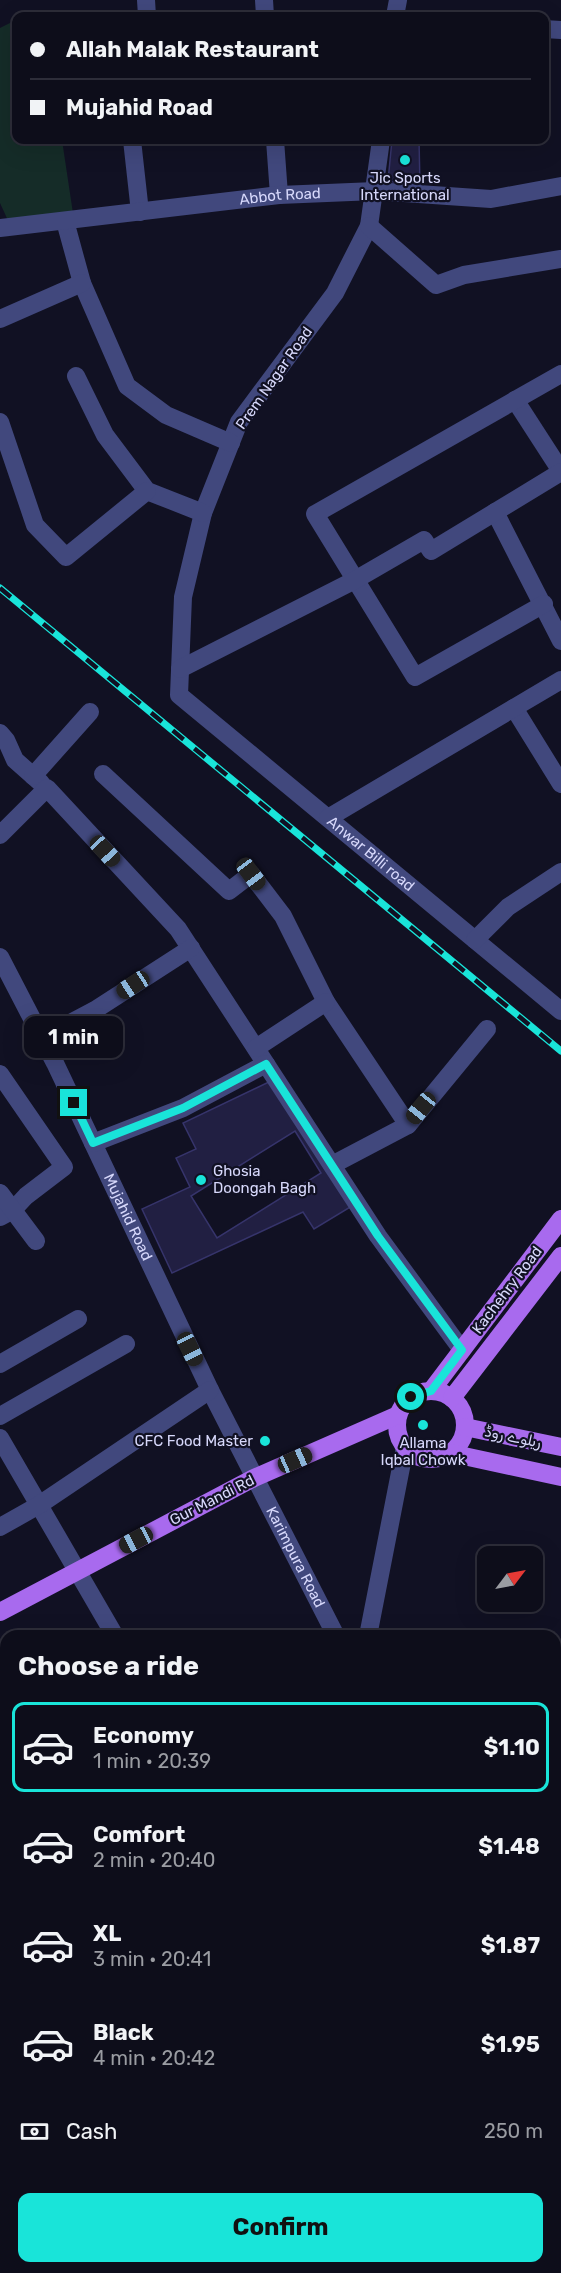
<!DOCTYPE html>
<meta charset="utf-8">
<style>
:root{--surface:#0d0d1a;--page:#161623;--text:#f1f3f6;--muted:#9a9ca2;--line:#2d2d39;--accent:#19e4d9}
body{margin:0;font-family:Rubik,Vazirmatn,sans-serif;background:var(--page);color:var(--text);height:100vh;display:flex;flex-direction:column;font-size:22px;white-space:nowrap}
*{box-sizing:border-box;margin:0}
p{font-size:20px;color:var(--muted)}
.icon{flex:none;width:33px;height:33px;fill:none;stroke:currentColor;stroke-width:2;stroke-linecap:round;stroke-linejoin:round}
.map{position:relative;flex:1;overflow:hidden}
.panel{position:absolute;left:0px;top:1630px;width:561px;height:644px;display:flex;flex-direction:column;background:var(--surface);border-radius:18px 18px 0 0;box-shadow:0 6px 24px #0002,0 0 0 2px var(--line)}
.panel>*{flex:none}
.banner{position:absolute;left:12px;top:12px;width:537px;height:132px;border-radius:12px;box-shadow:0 6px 24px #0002,0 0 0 2px var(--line);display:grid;align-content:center;height:132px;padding:0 18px;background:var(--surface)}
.needle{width:39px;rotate:58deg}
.fabs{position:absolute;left:477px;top:1546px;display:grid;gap:12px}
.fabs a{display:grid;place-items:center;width:66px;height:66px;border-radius:12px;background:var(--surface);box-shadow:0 6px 24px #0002,0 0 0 2px var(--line);font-size:30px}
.end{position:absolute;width:27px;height:27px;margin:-14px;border:8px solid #19e4d9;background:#111;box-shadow:0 0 0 3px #111}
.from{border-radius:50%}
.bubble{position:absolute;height:42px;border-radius:12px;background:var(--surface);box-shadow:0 6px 24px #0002,0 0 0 2px var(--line);font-size:20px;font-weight:700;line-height:42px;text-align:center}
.car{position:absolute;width:18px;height:36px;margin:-18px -9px;border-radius:8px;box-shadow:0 0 4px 2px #0007;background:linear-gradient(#222 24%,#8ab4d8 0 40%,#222 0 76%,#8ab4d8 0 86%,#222 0)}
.banner b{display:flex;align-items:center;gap:21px;height:57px;font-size:22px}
.banner b+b{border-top:2px solid var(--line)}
.banner i{width:15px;height:15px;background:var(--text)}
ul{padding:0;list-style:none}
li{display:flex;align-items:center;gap:18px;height:90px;margin:0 12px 9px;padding:0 6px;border:3px solid transparent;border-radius:12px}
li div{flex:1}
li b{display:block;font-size:22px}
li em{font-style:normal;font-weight:700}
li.active{border-color:var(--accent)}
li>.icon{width:54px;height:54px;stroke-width:1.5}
h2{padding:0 18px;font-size:27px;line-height:72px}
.pay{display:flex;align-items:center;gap:15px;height:66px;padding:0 18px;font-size:22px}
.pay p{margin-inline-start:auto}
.action{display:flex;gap:12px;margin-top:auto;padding:12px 18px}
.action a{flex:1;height:69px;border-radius:12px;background:var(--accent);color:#111;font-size:24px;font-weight:700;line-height:69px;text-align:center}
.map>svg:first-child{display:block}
.green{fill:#152c28}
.building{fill:#211f42;stroke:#36346b;stroke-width:1.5;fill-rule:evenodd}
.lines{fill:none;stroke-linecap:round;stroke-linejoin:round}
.minor{stroke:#41487d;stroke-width:18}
.major{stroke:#a86aee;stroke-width:18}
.rail-casing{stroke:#19e4d9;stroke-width:7}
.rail{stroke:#111123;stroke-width:4.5;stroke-dasharray:14;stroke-linecap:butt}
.route{stroke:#19e4d9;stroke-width:8}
.poi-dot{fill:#19e4d9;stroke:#111123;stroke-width:2}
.labels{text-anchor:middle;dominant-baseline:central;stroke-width:4.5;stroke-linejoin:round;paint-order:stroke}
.poi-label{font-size:15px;fill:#d7d8fb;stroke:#111123}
.street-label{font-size:15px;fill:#d7d8fb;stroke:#111123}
</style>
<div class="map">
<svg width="561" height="2273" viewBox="0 0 561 2273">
<rect width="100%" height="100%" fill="#111123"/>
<g class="green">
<polygon points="16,20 16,140 62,140 74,220 11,227 0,203 0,28"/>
<polygon points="208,2268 274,2268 265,2273 200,2273"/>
<polygon points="428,2268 485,2268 489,2273 431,2273"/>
</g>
<g class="building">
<polygon points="392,140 419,140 420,186 388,181"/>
<path d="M271 1081 352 1206 314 1229 303 1212 172 1273 142 1209 190 1187 176 1158 196 1149 183 1123ZM295 1131 321 1173 217 1238 191 1196Z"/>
</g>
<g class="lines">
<g class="minor">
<polyline points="146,0 147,16"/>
<polyline points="264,0 265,16"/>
<polyline points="395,16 398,0"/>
<polyline points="544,29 561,30"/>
<polyline points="132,140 140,212"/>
<polyline points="275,140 279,195"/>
<path id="s1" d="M381 140 369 226 335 293 239 422 203 513 183 597 179 695 561 1011"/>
<polyline points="65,221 82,283 127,386 166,415 231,443"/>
<polyline points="369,226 436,285 464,275 561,259"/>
<path id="s2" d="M0 228 279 195 375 191 491 199 561 186"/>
<polyline points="0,319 82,283"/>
<polyline points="76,376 105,435 147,491 203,513"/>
<polyline points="515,400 561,471"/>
<polyline points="0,422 35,525 66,557 147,491"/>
<polyline points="495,512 561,641"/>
<polyline points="544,604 415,677 315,514 561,374"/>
<polyline points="180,669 355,580 424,540 431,551 561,472"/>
<polyline points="514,708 561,784"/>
<polyline points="0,733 6,740 15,760 41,783"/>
<polyline points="103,774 229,891 251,874 283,916 326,1002 408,1125"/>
<polyline points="33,776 90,712"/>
<polyline points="328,818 561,680"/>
<polyline points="0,835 47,788 178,929 378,1236 462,1350"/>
<polyline points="475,940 508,907 561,872"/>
<path id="s3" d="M0 957 55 1063 210 1390 336 1636"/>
<polyline points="42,1038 95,1010 191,948"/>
<polyline points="256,1048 326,1002"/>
<polyline points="0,1074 64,1167 26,1196 13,1210 0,1217"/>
<polyline points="93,1143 183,1108 266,1064"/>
<polyline points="332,1165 408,1125 487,1029"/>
<polyline points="0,1193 36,1241"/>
<polyline points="0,1364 78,1319"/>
<polyline points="0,1416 126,1344"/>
<polyline points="0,1438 115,1636"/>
<polyline points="0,1527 39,1505 210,1390"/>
<polyline points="368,1636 405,1447"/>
<polyline points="555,1665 561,1661"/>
<polyline points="555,1733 561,1741"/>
<polyline points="0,1741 6,1751"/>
<polyline points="0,1803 6,1800"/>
<polyline points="0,1868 6,1864"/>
<polyline points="555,1913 561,1919"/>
<polyline points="0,1960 6,1966"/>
<polyline points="555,1977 561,1972"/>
<polyline points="555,2075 561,2070"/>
<polyline points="0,2213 6,2203"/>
<polyline points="555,2226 561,2234"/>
<polyline points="99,2273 106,2268"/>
<polyline points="162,2273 169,2268"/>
<polyline points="190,2273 198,2268"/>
</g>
<g class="major">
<polyline points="431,1391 561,1219"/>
<circle cx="431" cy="1425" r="34"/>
<polyline points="452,1398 561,1256"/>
<polyline points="465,1427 561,1447"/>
<polyline points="450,1453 561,1477"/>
<polyline points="0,1612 254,1478 398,1415"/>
</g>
<g class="rail-casing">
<polyline id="rail" points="0,588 561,1051"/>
</g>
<use href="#rail" class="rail"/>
</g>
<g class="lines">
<polyline class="route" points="74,1103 93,1143 183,1108 266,1064 378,1236 462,1350 431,1391 411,1397"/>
</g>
<g class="poi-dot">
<circle cx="405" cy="160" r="6"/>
<circle cx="201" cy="1180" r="6"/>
<circle cx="423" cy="1425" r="6"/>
<circle cx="265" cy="1441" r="6"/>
</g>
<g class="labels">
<g class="poi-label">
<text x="405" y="178">Jic Sports<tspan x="405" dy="17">International</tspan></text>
<text x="213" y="1171" text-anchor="start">Ghosia<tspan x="213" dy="17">Doongah Bagh</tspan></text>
<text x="253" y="1441" text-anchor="end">CFC Food Master</text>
<text x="423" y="1443">Allama<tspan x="423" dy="17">Iqbal Chowk</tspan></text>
</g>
<g class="street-label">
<text stroke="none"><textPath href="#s2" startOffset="282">Abbot Road</textPath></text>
<text transform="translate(274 378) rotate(-55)">Prem Nagar Road</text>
<text stroke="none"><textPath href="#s1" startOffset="854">Anwar Billi road</textPath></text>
<text stroke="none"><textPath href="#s3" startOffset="290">Mujahid Road</textPath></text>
<text transform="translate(507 1290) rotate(-53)">Kachehry Road</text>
<text transform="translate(513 1437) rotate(12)">ریلوے روڈ</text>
<text transform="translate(212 1500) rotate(-27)">Gur Mandi Rd</text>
<text stroke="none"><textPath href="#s3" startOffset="669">Karimpura Road</textPath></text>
</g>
</g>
</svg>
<div class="fabs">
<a><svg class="needle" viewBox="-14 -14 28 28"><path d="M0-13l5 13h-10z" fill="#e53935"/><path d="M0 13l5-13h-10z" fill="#9a9ca2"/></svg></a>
</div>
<i class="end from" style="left:411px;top:1397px"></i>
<i class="end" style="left:74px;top:1103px"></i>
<div class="bubble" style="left:24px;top:1016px;width:99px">1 min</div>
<i class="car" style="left:105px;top:851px;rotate:137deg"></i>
<i class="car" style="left:251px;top:874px;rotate:143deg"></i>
<i class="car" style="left:133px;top:985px;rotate:237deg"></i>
<i class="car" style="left:421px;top:1108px;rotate:219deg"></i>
<i class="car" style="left:190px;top:1349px;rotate:154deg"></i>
<i class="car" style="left:295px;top:1460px;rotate:66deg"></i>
<i class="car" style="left:136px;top:1540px;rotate:242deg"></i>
<div class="banner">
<b><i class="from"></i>Allah Malak Restaurant</b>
<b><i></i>Mujahid Road</b>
</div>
<section class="panel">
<h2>Choose a ride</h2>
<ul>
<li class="active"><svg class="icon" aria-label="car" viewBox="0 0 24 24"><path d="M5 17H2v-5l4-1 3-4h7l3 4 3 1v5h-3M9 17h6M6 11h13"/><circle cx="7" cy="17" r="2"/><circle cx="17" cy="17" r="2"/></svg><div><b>Economy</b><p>1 min · 20:39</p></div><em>$1.10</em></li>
<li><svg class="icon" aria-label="car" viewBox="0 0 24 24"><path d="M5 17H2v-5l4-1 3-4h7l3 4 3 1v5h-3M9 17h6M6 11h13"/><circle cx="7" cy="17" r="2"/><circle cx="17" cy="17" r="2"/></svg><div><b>Comfort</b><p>2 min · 20:40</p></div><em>$1.48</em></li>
<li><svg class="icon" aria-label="car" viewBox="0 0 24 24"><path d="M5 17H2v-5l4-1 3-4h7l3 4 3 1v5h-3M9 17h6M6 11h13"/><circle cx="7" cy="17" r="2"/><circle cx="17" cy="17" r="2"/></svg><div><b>XL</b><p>3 min · 20:41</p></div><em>$1.87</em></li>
<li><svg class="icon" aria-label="car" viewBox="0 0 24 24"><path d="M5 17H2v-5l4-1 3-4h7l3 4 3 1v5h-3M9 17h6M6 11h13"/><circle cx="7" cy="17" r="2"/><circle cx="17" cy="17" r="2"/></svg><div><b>Black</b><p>4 min · 20:42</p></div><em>$1.95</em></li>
</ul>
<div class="pay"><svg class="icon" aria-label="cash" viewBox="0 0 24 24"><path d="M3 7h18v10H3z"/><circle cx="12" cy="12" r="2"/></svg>Cash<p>250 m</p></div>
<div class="action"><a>Confirm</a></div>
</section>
</div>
